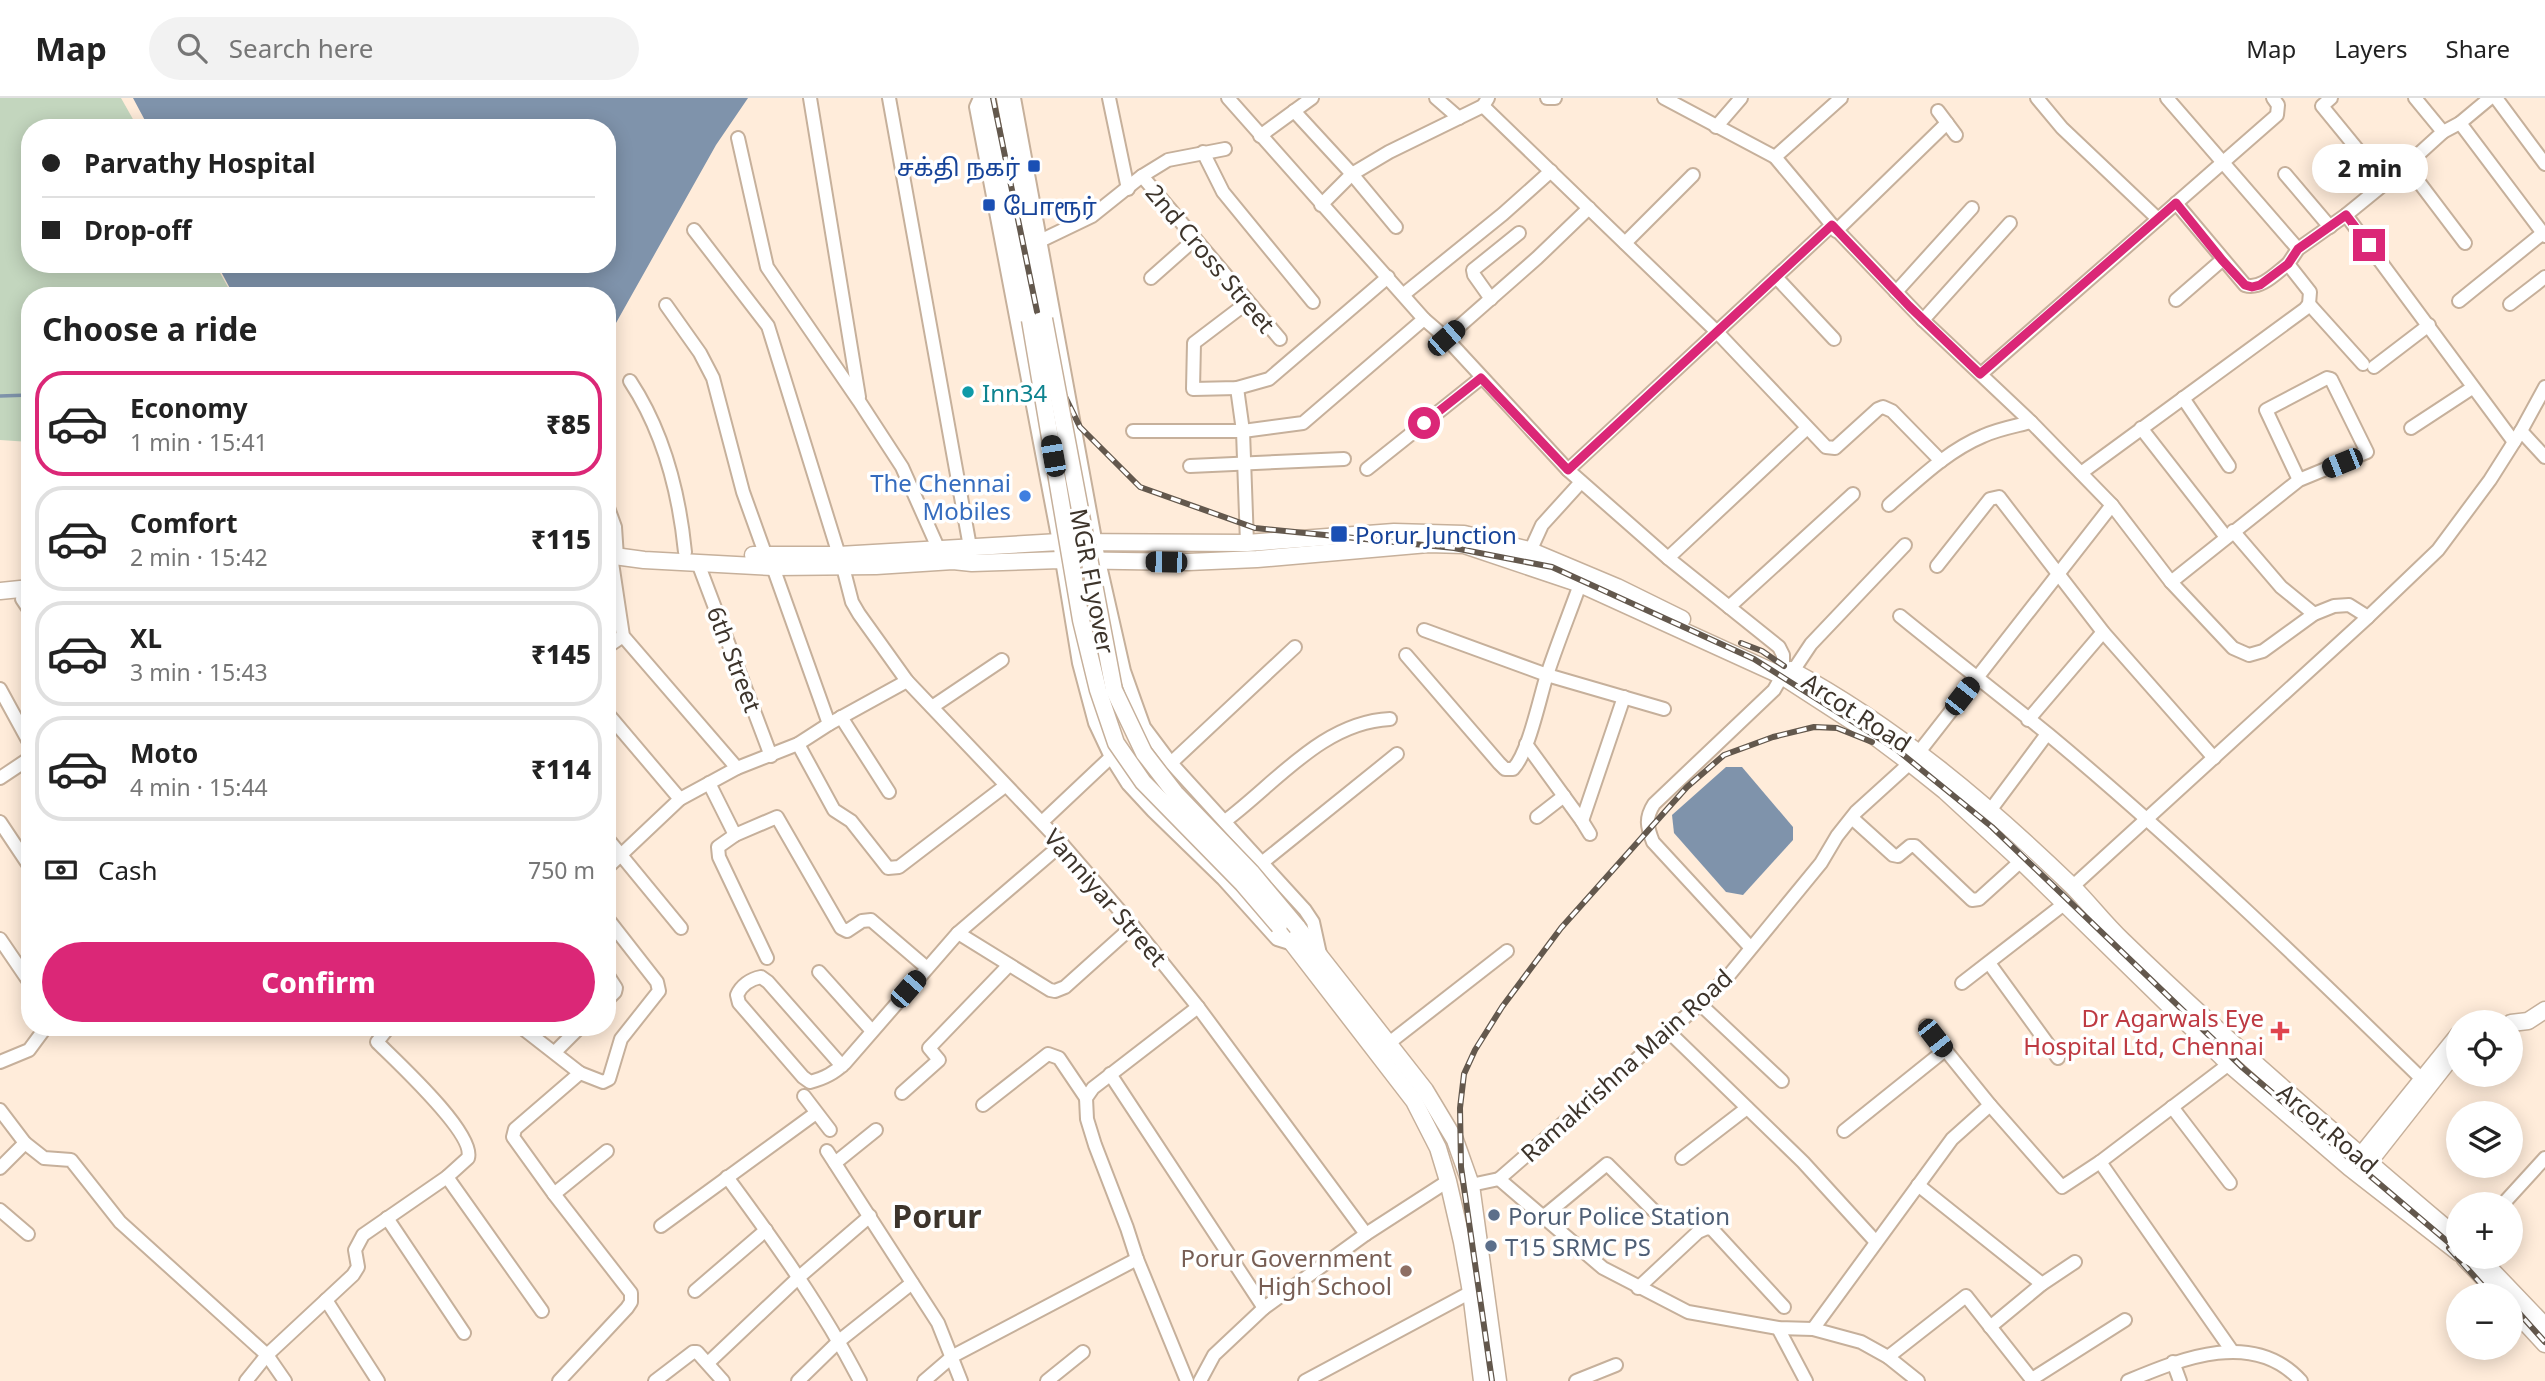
<!DOCTYPE html>
<meta charset="utf-8">
<style>
:root{--surface:#fff;--page:#f2f2f2;--text:#222;--muted:#767676;--line:#e0e0e0;--accent:#db2777}
body{margin:0;font-family:"Noto Sans","Noto Sans Tamil",sans-serif;background:var(--page);color:var(--text);height:100vh;display:flex;flex-direction:column;font-size:26px;white-space:nowrap}
*{box-sizing:border-box;margin:0}
p{font-size:23px;color:var(--muted)}
.icon{flex:none;width:38px;height:38px;fill:none;stroke:currentColor;stroke-width:2;stroke-linecap:round;stroke-linejoin:round}
.map{position:relative;flex:1;overflow:hidden}
.drawer{position:absolute;left:21px;top:189px;width:595px;height:749px;display:flex;flex-direction:column;background:var(--surface);border-radius:28px;box-shadow:0 4px 18px #0003}
.drawer>*{flex:none}
.banner{position:absolute;left:21px;top:21px;width:595px;height:154px;border-radius:28px;box-shadow:0 4px 18px #0003;display:grid;align-content:center;height:154px;padding:0 21px;background:var(--surface)}
.buttons{position:absolute;left:2446px;top:912px;display:grid;gap:14px}
.buttons a{display:grid;place-items:center;width:77px;height:77px;border-radius:50%;background:var(--surface);box-shadow:0 4px 18px #0003;font-size:35px}
.end{position:absolute;width:32px;height:32px;margin:-16px;border:9px solid #db2777;background:#fff;box-shadow:0 0 0 4px #fff}
.from{border-radius:50%}
.bubble{position:absolute;height:49px;border-radius:24px;background:var(--surface);box-shadow:0 4px 18px #0003;font-size:23px;font-weight:800;line-height:49px;text-align:center}
.car{position:absolute;width:21px;height:42px;margin:-21px -10px;border-radius:9px;box-shadow:0 0 5px 2px #0007;background:linear-gradient(#222 24%,#8ab4d8 0 40%,#222 0 76%,#8ab4d8 0 86%,#222 0)}
.banner b{display:flex;align-items:center;gap:24px;height:66px;font-size:26px}
.banner b+b{border-top:2px solid var(--line)}
.banner i{width:18px;height:18px;background:var(--text)}
ul{padding:0;list-style:none}
li{display:flex;align-items:center;gap:21px;height:105px;margin:0 14px 10px;padding:0 7px;border:4px solid var(--line);border-radius:28px}
li div{flex:1}
li b{display:block;font-size:26px}
li em{font-style:normal;font-weight:800}
li.current{border-color:var(--accent)}
li>.icon{width:63px;height:63px;stroke-width:1.5}
h2{padding:0 21px;font-size:32px;line-height:84px}
.pay{display:flex;align-items:center;gap:18px;height:77px;padding:0 21px;font-size:26px}
.pay p{margin-inline-start:auto}
.action{display:flex;gap:14px;margin-top:auto;padding:14px 21px}
.action a{flex:1;height:80px;border-radius:42px;background:var(--accent);color:#fff;font-size:28px;font-weight:800;line-height:80px;text-align:center}
header{display:flex;align-items:center;gap:42px;box-sizing:border-box;height:98px;padding:0 35px;background:var(--surface);border-bottom:2px solid var(--line)}
header strong{font-size:33px}
nav{display:flex;gap:38px;margin-inline-start:auto;font-size:24px}
.search{width:490px;height:63px;background:var(--page);display:flex;align-items:center;gap:18px;box-sizing:border-box;padding:0 24px;border-radius:38px;color:var(--muted);font-size:26px}
.map>svg:first-child{display:block}
.green{fill:#c3d6be}
.water{fill:#7f93ab}
.lines{fill:none;stroke-linecap:round;stroke-linejoin:round}
.stream{stroke:#7f93ab;stroke-width:3.5}
.minor-casing{stroke:#c6b09b;stroke-width:16}
.major-casing{stroke:#c6b09b;stroke-width:19}
.minor{stroke:#fff;stroke-width:12}
.major{stroke:#fff;stroke-width:16}
.rail-casing{stroke:#63584d;stroke-width:6}
.rail{stroke:#fff;stroke-width:3.5;stroke-dasharray:10;stroke-linecap:butt}
.major-bridge-casing{stroke:#c6b09b;stroke-width:19;stroke-linecap:butt}
.major-bridge{stroke:#fff;stroke-width:16}
.route{stroke:#db2777;stroke-width:9}
.transit-dot{fill:#1a4fb4;stroke:#fff;stroke-width:2.5}
.culture-dot{fill:#0f9aa8;stroke:#fff;stroke-width:2.5}
.shop-dot{fill:#3f7fe0;stroke:#fff;stroke-width:2.5}
.health-dot{fill:#e0444e;stroke:#fff;stroke-width:2.5}
.service-dot{fill:#5c6f8a;stroke:#fff;stroke-width:2.5}
.education-dot{fill:#8d6e63;stroke:#fff;stroke-width:2.5}
.labels{text-anchor:middle;dominant-baseline:central;stroke-width:7;stroke-linejoin:round;paint-order:stroke}
.transit-label{font-size:24px;fill:#164399;stroke:#fff;text-anchor:start}
.street-label{font-size:24px;fill:#3d342b;stroke:#fff}
.culture-label{font-size:24px;fill:#0d838f;stroke:#fff;text-anchor:start}
.shop-label{font-size:24px;fill:#366cbe;stroke:#fff;text-anchor:end}
.health-label{font-size:24px;fill:#be3a42;stroke:#fff;text-anchor:end}
.service-label{font-size:24px;fill:#4e5e75;stroke:#fff;text-anchor:start}
.education-label{font-size:24px;fill:#785e54;stroke:#fff;text-anchor:end}
.district-label{font-size:32px;font-weight:bold;fill:#3d342b;stroke:#fff}
</style>
<header>
<strong>Map</strong>
<div class="search"><svg class="icon" aria-label="search" viewBox="0 0 24 24"><circle cx="10" cy="10" r="6"/><path d="M15 15l6 6"/></svg>Search here</div>
<nav><a>Map</a><a>Layers</a><a>Share</a></nav>
</header>
<div class="map">
<svg width="2545" height="1283" viewBox="0 0 2545 1283">
<rect width="100%" height="100%" fill="#ffecda"/>
<polygon class="green" points="0,0 121,0 138,30 30,30 30,166 215,166 233,198 30,198 30,344 0,342"/>
<g class="water">
<polygon points="133,0 748,0 716,47 607,241 607,198 234,198 217,166 607,166 607,30 149,30"/>
<polygon points="1726,669 1742,669 1793,729 1793,742 1743,797 1726,794 1674,735 1672,717"/>
</g>
<g class="lines">
<polyline class="stream" points="0,298 30,297"/>
<g class="minor-casing">
<g id="minor">
<polyline points="810,0 859,299"/>
<polyline points="889,0 970,449"/>
<polyline points="980,0 976,9 1059,444 1079,565 1095,625 1111,659 1128,686 1153,713 1223,781 1277,841 1293,846"/>
<polyline points="1014,0 1099,463 1124,573 1135,604 1144,629 1171,665 1305,812 1313,824 1320,856"/>
<polyline points="1109,0 1128,91"/>
<polyline points="1228,0 1424,221 1446,240 1568,372 1668,460 1779,549 1783,557 1783,569"/>
<polyline points="1436,0 1459,20"/>
<polyline points="1547,0 1555,0"/>
<polyline points="1664,0 1775,59"/>
<polyline points="2037,0 2062,30 2158,121"/>
<polyline points="2167,0 2298,151"/>
<polyline points="2331,0 2322,8 2385,85"/>
<polyline points="2415,0 2443,34"/>
<polyline points="2496,0 2545,66"/>
<polyline points="1483,8 1717,234 1826,349 1835,350 1878,311 1883,309 1892,313 1941,363"/>
<polyline points="1294,13 1352,76 1396,129"/>
<polyline points="1938,13 1956,37"/>
<polyline points="2460,25 2545,138"/>
<polyline points="1716,29 1741,0"/>
<polyline points="1260,38 1312,0"/>
<polyline points="738,40 767,169 859,303 902,369 939,452"/>
<polyline points="1203,54 1223,94 1313,204"/>
<polyline points="2406,67 2465,145"/>
<polyline points="2285,76 2330,129"/>
<polyline points="1142,78 1280,241"/>
<path d="M2176 105 2245 187C2261 192 2276 175 2288 166"/>
<polyline points="1321,107 1352,76 1389,54 1483,8 1488,0"/>
<polyline points="2346,117 2514,344"/>
<polyline points="1832,127 1923,222 2031,324 2112,407 2171,484 2233,550 2249,557 2263,553 2314,516 2334,508 2349,507 2368,519"/>
<polyline points="694,132 768,228 839,457"/>
<polyline points="1836,133 1947,25"/>
<polyline points="1040,143 1092,118 1142,78 1168,62 1225,51"/>
<polyline points="1625,145 1693,77"/>
<polyline points="1776,179 1834,241"/>
<polyline points="1151,180 1195,141"/>
<polyline points="1896,194 1972,110"/>
<polyline points="1404,196 1503,116 1551,73"/>
<polyline points="1491,201 1474,177 1473,172 1519,135"/>
<polyline points="2176,202 2222,162"/>
<polyline points="2459,203 2543,135"/>
<polyline points="1248,204 1194,245 1193,291 1237,290 1269,281 1388,179"/>
<polyline points="2309,206 2363,266"/>
<polyline points="2510,206 2545,179"/>
<polyline points="666,207 700,255 713,280 743,394 766,458"/>
<polyline points="1923,222 2010,125"/>
<polyline points="1446,240 1537,160 1589,110"/>
<polyline points="2374,269 2429,227"/>
<polyline points="1981,276 2277,17 2278,7 2273,0"/>
<path d="M630 283C663 333 679 394 685 454"/>
<polyline points="1237,290 1243,333 1247,445"/>
<polyline points="2183,300 2229,368"/>
<polyline points="2141,330 2226,439"/>
<polyline points="2411,330 2472,290"/>
<polyline points="1133,333 1243,333 1303,325 1424,221"/>
<polyline points="2521,333 2545,359"/>
<polyline points="1190,368 1344,361"/>
<polyline points="1367,371 1481,280"/>
<polyline points="1568,372 1832,127 1775,59 1841,0"/>
<polyline points="2081,375 2305,211 2309,206 2310,194 2288,166 2298,151 2346,117 2400,73 2443,34 2460,25 2490,0"/>
<polyline points="607,407 615,429 617,459"/>
<path d="M1889 407C1918 382 1947 353 1983 338 1998 331 2016 328 2031 324"/>
<polyline points="2233,433 2281,489 2314,516"/>
<polyline points="611,458 623,538 737,670"/>
<polyline points="1527,460 1542,427 1581,384"/>
<polyline points="1668,460 1807,330"/>
<polyline points="698,465 771,658"/>
<polyline points="1937,468 1990,401 1999,399 2103,534 2214,660"/>
<polyline points="773,469 829,626"/>
<polyline points="843,469 852,504 859,516 907,583 1062,746 1133,828 1198,909 1366,1136"/>
<polyline points="2171,484 2299,382 2367,354 2331,281 2327,280 2266,312 2299,382"/>
<polyline points="22,501 30,513"/>
<polyline points="1729,509 1853,396"/>
<path d="M1900 518C1949 558 2000 597 2049 637 2181 747 2305 867 2428 987"/>
<polyline points="1424,532 1547,577 1664,611"/>
<polyline points="607,549 623,538"/>
<path d="M1406 557 1499 665 1505 671H1513C1528 656 1539 603 1546 580 1557 546 1571 512 1583 478"/>
<polyline points="1793,573 1811,546 1905,447"/>
<polyline points="0,591 30,646"/>
<polyline points="932,609 1002,562"/>
<polyline points="607,615 680,701"/>
<polyline points="841,619 889,694"/>
<polyline points="2028,622 2103,534"/>
<polyline points="798,646 834,712 851,723 888,770 899,769 1005,688"/>
<polyline points="1526,646 1582,723 1624,599"/>
<polyline points="1919,654 2112,407"/>
<polyline points="1171,665 1295,549"/>
<polyline points="0,680 30,660"/>
<polyline points="709,685 735,737"/>
<polyline points="1989,714 2047,636"/>
<polyline points="1537,719 1564,698"/>
<polyline points="1852,720 1893,757 1898,758 1910,748 1915,748 1972,802 1979,801 2021,763"/>
<path d="M1225 723C1276 685 1323 624 1390 621"/>
<polyline points="1582,723 1590,736"/>
<polyline points="0,724 30,769"/>
<polyline points="1042,724 1111,659"/>
<polyline points="607,740 681,830"/>
<polyline points="1263,764 1397,656"/>
<polyline points="607,770 680,701 737,670 798,646 829,626 907,583"/>
<polyline points="2072,789 2368,519 2438,452 2490,382 2521,333 2545,289"/>
<polyline points="958,835 1050,892 1055,893 1065,889 1133,828"/>
<polyline points="0,841 30,885"/>
<path d="M1750 849 1653 744C1647 729 1645 720 1654 706L1774 592 1782 578"/>
<polyline points="767,860 719,759 718,749 735,737 777,719 841,830 847,833 862,823 871,822 927,870"/>
<polyline points="1989,865 2058,960"/>
<polyline points="819,874 872,933"/>
<polyline points="607,876 616,890 615,894 607,902"/>
<polyline points="1962,885 2064,806"/>
<polyline points="1700,906 1782,983"/>
<polyline points="1926,928 1990,1007 2062,1089 2100,1064 2229,966"/>
<polyline points="521,929 580,975 603,984 609,981 621,941 659,893 657,884 607,820"/>
<polyline points="1669,934 1803,1064 1876,1144"/>
<polyline points="1389,945 1507,853"/>
<polyline points="555,954 580,929"/>
<polyline points="0,964 29,952 46,929"/>
<path d="M842 968 768 884 761 879C750 881 741 888 737 897L739 905 803 979 810 984C825 980 834 975 845 965L958 835 1062 746"/>
<polyline points="1110,976 1264,1210"/>
<polyline points="902,995 939,962 929,950 1009,867"/>
<polyline points="804,998 830,1032"/>
<polyline points="983,1007 1048,956 1059,960 1086,1000"/>
<polyline points="2172,1009 2230,1085"/>
<polyline points="0,1012 25,1045 44,1060 71,1062 120,1124 267,1257 285,1283"/>
<polyline points="1844,1033 1945,952"/>
<polyline points="827,1053 938,1225 961,1283"/>
<polyline points="1682,1060 1747,1010"/>
<polyline points="2100,1064 2232,1253"/>
<polyline points="835,1065 876,1032"/>
<polyline points="0,1070 25,1045"/>
<polyline points="447,1079 542,1213"/>
<path d="M727 1079C775 1144 823 1211 860 1283"/>
<polyline points="1499,1081 1603,1170 1688,1214 1778,1230 1813,1231 1861,1244 1888,1259 1918,1283"/>
<polyline points="1471,1087 1499,1081 1700,906 1730,876 1821,765 1837,738 1856,714 1910,665"/>
<polyline points="1918,1087 2042,1186"/>
<polyline points="554,1096 607,1053"/>
<polyline points="2503,1106 2545,1060"/>
<polyline points="0,1112 28,1136"/>
<polyline points="1543,1119 1607,1066 1653,1112"/>
<polyline points="387,1120 464,1235"/>
<polyline points="661,1128 816,1015"/>
<polyline points="1638,1190 1698,1134 1707,1130 1712,1131 1784,1209"/>
<polyline points="695,1193 766,1132"/>
<polyline points="326,1202 378,1283"/>
<polyline points="1990,1229 2042,1186 2075,1164"/>
<polyline points="1778,1230 1806,1283"/>
<polyline points="1813,1231 1952,1041 1990,1007"/>
<polyline points="1888,1259 1966,1198 2033,1283"/>
<polyline points="2173,1264 2180,1283"/>
<polyline points="708,1265 798,1180 870,1118"/>
<polyline points="2032,1281 2125,1222"/>
<path d="M246 1283 267 1257 353 1177 358 1169 355 1152 363 1137 447 1079 468 1060C476 1036 395 962 377 944L389 929"/>
<polyline points="559,1283 627,1210 631,1204 631,1195 554,1096 513,1039 515,1031 580,975"/>
<polyline points="655,1283 693,1254 697,1254 723,1283"/>
<polyline points="798,1283 839,1243 912,1185"/>
<polyline points="924,1283 953,1258 1137,1161"/>
<polyline points="1047,1283 1083,1254"/>
<polyline points="1187,1283 1137,1161 1127,1130 1095,1047 1087,1021 1086,1000 1093,990 1198,909"/>
<polyline points="1200,1283 1214,1257 1264,1210 1366,1136 1448,1083"/>
<polyline points="1305,1283 1471,1194"/>
<polyline points="1576,1283 1616,1267"/>
<path d="M2128 1283C2183 1260 2254 1231 2301 1283"/>
</g>
</g>
<g class="major-casing">
<g id="major">
<polyline points="987,0 1030,222"/>
<polyline points="1005,0 1044,221"/>
<polyline points="607,457 644,462 773,469 876,468 953,463 972,465 1060,462 1188,464 1257,461 1428,446 1464,447 1580,486 1782,578 1870,635 1910,665 1945,693 2021,763 2229,966 2350,1070 2459,1155"/>
<polyline points="753,457 839,457 1059,444 1247,445 1394,434 1464,436 1529,452 1617,489 1682,521"/>
<polyline points="0,493 30,490"/>
<path d="M1791 572C1895 628 1987 706 2072 788 2089 805 2104 825 2122 842 2230 947 2345 1044 2459 1141"/>
<polyline points="1279,828 1414,1003 1438,1050 1448,1083 1462,1144 1471,1194 1482,1283"/>
<polyline points="1297,829 1425,992 1455,1042 1471,1087 1498,1283"/>
<polyline points="2511,925 2528,923 2545,912"/>
<polyline points="2354,1066 2459,936"/>
<polyline points="2362,1073 2450,961"/>
<polyline points="2478,1158 2545,1228"/>
<polyline points="2465,1161 2500,1197"/>
<polyline points="2511,1209 2545,1246"/>
</g>
</g>
<use href="#minor" class="minor"/>
<use href="#major" class="major"/>
<g class="rail-casing">
<g id="rail">
<polyline points="993,0 1047,262 1080,329 1140,389 1255,430 1454,450 1552,469 1754,561 1896,651 1992,729 2243,970 2448,1144 2459,1156"/>
<polyline points="1741,545 1762,553 1784,568"/>
<polyline points="2449,1150 2491,1197"/>
<polyline points="2511,1206 2545,1244"/>
<polyline points="1492,1283 1461,1069 1460,1010 1464,976 1475,952 1502,909 1561,830 1687,689 1724,657 1773,639 1814,629 1837,630 1872,644"/>
</g>
</g>
<use href="#rail" class="rail"/>
<g class="major-bridge-casing">
<g id="major-bridge">
<polyline points="1044,221 1114,592 1144,655 1175,695 1251,774 1297,829"/>
<polyline points="1030,222 1081,522 1098,592 1116,645 1143,684 1243,786 1279,828"/>
</g>
</g>
<use href="#major-bridge" class="major-bridge"/>
</g>
<g class="lines">
<polyline class="route" points="1424,325 1481,280 1568,372 1832,127 1909,208 1980,276 2176,105 2222,162 2245,187 2252,189 2260,187 2288,166 2298,151 2346,117 2369,147"/>
</g>
<g class="transit-dot">
<rect x="1027" y="61" width="14" height="14" rx="3.5"/>
<rect x="982" y="100" width="14" height="14" rx="3.5"/>
<rect x="1330" y="427" width="18" height="18" rx="3.5"/>
</g>
<circle class="culture-dot" cx="968" cy="294" r="7"/>
<circle class="shop-dot" cx="1025" cy="398" r="7"/>
<path class="health-dot" d="M2276.5 922.5h7v7h7v7h-7v7h-7v-7h-7v-7h7z"/>
<g class="service-dot">
<circle cx="1494" cy="1117" r="7"/>
<circle cx="1491" cy="1148" r="7"/>
</g>
<circle class="education-dot" cx="1406" cy="1173" r="7"/>
<g class="labels">
<g class="transit-label">
<text x="1020" y="68" text-anchor="end">சக்தி நகர்</text>
<text x="1003" y="107">போரூர்</text>
<text x="1355" y="436">Porur Junction</text>
</g>
<g class="street-label">
<text transform="translate(1211 160) rotate(50)">2nd Cross Street</text>
<text transform="translate(1093 483) rotate(79)">MGR FLyover</text>
<text transform="translate(735 561) rotate(69)">6th Street</text>
<text transform="translate(1857 614) rotate(33)">Arcot Road</text>
<text transform="translate(1106 799) rotate(49)">Vanniyar Street</text>
<text transform="translate(1626 967) rotate(-42)">Ramakrishna Main Road</text>
<text transform="translate(2328 1030) rotate(41)">Arcot Road</text>
</g>
<g class="culture-label">
<text x="982" y="294">Inn34</text>
</g>
<g class="shop-label">
<text x="1011" y="384">The Chennai<tspan x="1011" dy="28">Mobiles</tspan></text>
</g>
<g class="health-label">
<text x="2264" y="919">Dr Agarwals Eye<tspan x="2264" dy="28">Hospital Ltd, Chennai</tspan></text>
</g>
<g class="service-label">
<text x="1508" y="1117">Porur Police Station</text>
<text x="1505" y="1148">T15 SRMC PS</text>
</g>
<g class="education-label">
<text x="1392" y="1159">Porur Government<tspan x="1392" dy="28">High School</tspan></text>
</g>
<g class="district-label">
<text x="937" y="1117">Porur</text>
</g>
</g>
</svg>
<div class="buttons">
<a><svg class="icon" aria-label="locate" viewBox="0 0 24 24"><circle cx="12" cy="12" r="6"/><path d="M12 2v4M12 18v4M2 12h4M18 12h4"/></svg></a>
<a><svg class="icon" aria-label="layers" viewBox="0 0 24 24"><path d="M12 4l9 5-9 5-9-5zM3 14l9 5 9-5"/></svg></a>
<a>+</a>
<a>−</a>
</div>
<i class="end from" style="left:1424px;top:325px"></i>
<i class="end" style="left:2369px;top:147px"></i>
<div class="bubble" style="left:2312px;top:46px;width:116px">2 min</div>
<i class="car" style="left:1446px;top:240px;rotate:49deg"></i>
<i class="car" style="left:1053px;top:358px;rotate:350deg"></i>
<i class="car" style="left:2342px;top:365px;rotate:248deg"></i>
<i class="car" style="left:1166px;top:464px;rotate:271deg"></i>
<i class="car" style="left:1962px;top:598px;rotate:38deg"></i>
<i class="car" style="left:908px;top:891px;rotate:41deg"></i>
<i class="car" style="left:1935px;top:940px;rotate:142deg"></i>
<div class="banner">
<b><i class="from"></i>Parvathy Hospital</b>
<b><i></i>Drop-off</b>
</div>
<section class="drawer">
<h2>Choose a ride</h2>
<ul>
<li class="current"><svg class="icon" aria-label="car" viewBox="0 0 24 24"><path d="M5 17H2v-5l4-1 3-4h7l3 4 3 1v5h-3M9 17h6M6 11h13"/><circle cx="7" cy="17" r="2"/><circle cx="17" cy="17" r="2"/></svg><div><b>Economy</b><p>1 min · 15:41</p></div><em>₹85</em></li>
<li><svg class="icon" aria-label="car" viewBox="0 0 24 24"><path d="M5 17H2v-5l4-1 3-4h7l3 4 3 1v5h-3M9 17h6M6 11h13"/><circle cx="7" cy="17" r="2"/><circle cx="17" cy="17" r="2"/></svg><div><b>Comfort</b><p>2 min · 15:42</p></div><em>₹115</em></li>
<li><svg class="icon" aria-label="car" viewBox="0 0 24 24"><path d="M5 17H2v-5l4-1 3-4h7l3 4 3 1v5h-3M9 17h6M6 11h13"/><circle cx="7" cy="17" r="2"/><circle cx="17" cy="17" r="2"/></svg><div><b>XL</b><p>3 min · 15:43</p></div><em>₹145</em></li>
<li><svg class="icon" aria-label="car" viewBox="0 0 24 24"><path d="M5 17H2v-5l4-1 3-4h7l3 4 3 1v5h-3M9 17h6M6 11h13"/><circle cx="7" cy="17" r="2"/><circle cx="17" cy="17" r="2"/></svg><div><b>Moto</b><p>4 min · 15:44</p></div><em>₹114</em></li>
</ul>
<div class="pay"><svg class="icon" aria-label="cash" viewBox="0 0 24 24"><path d="M3 7h18v10H3z"/><circle cx="12" cy="12" r="2"/></svg>Cash<p>750 m</p></div>
<div class="action"><a>Confirm</a></div>
</section>
</div>
